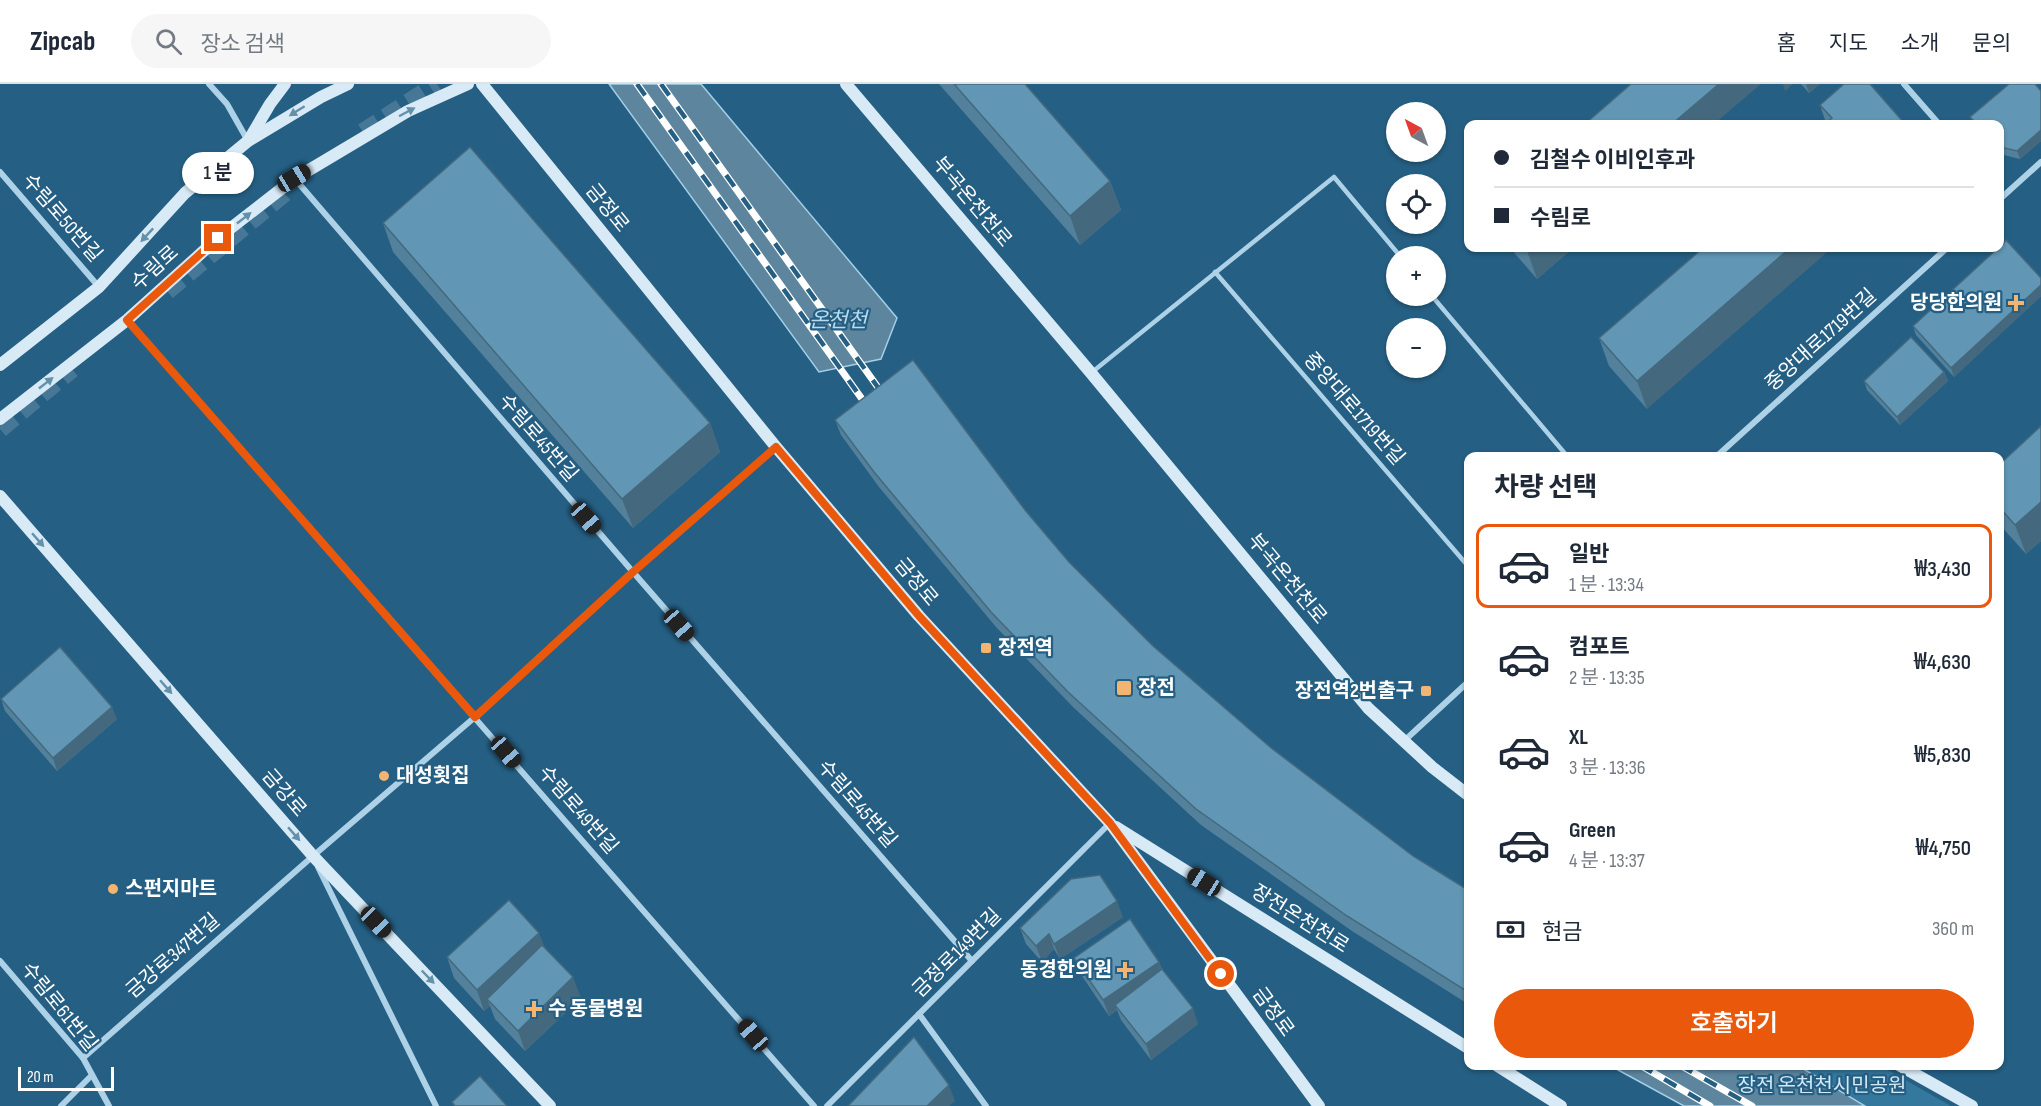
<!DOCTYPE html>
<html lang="ko">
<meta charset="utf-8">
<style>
:root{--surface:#fff;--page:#f6f6f7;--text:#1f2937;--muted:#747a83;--line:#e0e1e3;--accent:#ea580c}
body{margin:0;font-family:"Sofia Sans Condensed","Noto Sans KR",sans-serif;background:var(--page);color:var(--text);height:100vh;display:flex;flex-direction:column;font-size:22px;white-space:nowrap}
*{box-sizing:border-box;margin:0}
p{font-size:20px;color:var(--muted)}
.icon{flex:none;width:33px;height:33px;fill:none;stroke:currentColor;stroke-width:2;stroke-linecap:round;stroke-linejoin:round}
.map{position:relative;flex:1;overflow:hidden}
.drawer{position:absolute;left:1464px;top:368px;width:540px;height:618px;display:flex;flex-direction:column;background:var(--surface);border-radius:12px;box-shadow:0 2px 4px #0004}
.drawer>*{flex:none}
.banner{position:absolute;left:1464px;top:36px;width:540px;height:132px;border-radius:12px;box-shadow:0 2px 4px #0004;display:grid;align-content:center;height:132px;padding:0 30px;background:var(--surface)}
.needle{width:39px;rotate:319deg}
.controls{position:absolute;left:1386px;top:18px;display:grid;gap:12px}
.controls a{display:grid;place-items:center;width:60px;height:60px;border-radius:50%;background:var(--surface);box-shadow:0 2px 4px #0004;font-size:30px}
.scale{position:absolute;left:18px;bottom:15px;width:96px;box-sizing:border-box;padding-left:6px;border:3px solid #fff;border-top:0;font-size:16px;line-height:21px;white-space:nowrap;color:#fff;-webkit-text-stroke:4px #255f83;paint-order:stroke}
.end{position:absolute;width:27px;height:27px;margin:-14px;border:8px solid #ea580c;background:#fff;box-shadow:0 0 0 3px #fff}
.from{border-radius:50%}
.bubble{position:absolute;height:42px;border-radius:21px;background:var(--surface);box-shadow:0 2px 4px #0004;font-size:20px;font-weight:600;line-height:42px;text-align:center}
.car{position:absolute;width:18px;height:36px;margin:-18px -9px;border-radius:8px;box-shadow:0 0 4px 2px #0007;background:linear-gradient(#222 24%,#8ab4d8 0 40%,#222 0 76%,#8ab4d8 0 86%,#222 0)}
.banner b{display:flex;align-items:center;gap:21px;height:57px;font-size:22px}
.banner b+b{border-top:2px solid var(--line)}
.banner i{width:15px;height:15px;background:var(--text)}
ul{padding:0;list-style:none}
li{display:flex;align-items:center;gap:18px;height:84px;margin:0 12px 9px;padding:0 18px;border:3px solid transparent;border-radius:12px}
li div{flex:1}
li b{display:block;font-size:22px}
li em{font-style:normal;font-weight:600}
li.selected{border-color:var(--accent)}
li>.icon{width:54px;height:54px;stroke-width:1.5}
h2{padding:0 30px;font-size:27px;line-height:72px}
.pay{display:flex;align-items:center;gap:15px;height:66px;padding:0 30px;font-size:22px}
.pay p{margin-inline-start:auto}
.primary-button{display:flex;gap:12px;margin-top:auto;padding:12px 30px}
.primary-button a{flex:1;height:69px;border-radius:36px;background:var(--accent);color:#fff;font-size:24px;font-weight:600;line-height:69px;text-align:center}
header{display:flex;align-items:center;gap:36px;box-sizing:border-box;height:84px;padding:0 30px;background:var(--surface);border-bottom:2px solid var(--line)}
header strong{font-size:28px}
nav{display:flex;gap:33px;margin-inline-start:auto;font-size:21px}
.search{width:420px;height:54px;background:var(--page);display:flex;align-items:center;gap:15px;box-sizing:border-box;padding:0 21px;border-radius:33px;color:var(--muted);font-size:22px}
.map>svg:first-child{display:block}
.green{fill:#35789e}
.water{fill:#5d869e;stroke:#a1cfe8;stroke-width:1.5}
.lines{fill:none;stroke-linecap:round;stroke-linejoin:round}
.highway-tunnel{stroke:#467796;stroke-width:18;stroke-dasharray:18 9;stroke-linecap:butt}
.lane{stroke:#add2e7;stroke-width:4.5}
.street{stroke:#add2e7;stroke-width:6}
.secondary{stroke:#d7eaf6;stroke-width:12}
.rail-casing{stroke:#fff;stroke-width:7}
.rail{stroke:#255f83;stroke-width:4.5;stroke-dasharray:14;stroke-linecap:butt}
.wall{fill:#53819b}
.shaded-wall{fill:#44697e}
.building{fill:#6196b4;stroke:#44697e;stroke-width:1.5}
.oneway{fill:#6390ab}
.route{stroke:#ea580c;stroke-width:8}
.poi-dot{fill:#f1b471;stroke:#255f83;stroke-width:2}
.labels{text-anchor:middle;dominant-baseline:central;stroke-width:4.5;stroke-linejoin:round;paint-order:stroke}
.street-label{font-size:20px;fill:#fff;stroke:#255f83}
.poi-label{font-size:20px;font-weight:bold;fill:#fff;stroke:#255f83;text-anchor:start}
.park-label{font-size:20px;fill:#d1e8f6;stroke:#255f83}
.water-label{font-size:21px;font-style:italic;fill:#b9dbef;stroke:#255f83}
</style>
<header>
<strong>Zipcab</strong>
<div class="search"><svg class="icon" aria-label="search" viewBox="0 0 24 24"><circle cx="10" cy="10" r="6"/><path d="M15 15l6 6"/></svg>장소 검색</div>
<nav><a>홈</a><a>지도</a><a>소개</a><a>문의</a></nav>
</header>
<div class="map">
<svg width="2041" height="1022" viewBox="0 0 2041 1022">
<rect width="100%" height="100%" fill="#255f83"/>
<polygon class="green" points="1743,981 1879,981 1951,1022 1717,1022"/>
<g class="water">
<polygon points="609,0 701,0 897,234 881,275 819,288"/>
<polygon points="1609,981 1797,981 1865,1022 1684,1022"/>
</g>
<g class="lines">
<g class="highway-tunnel">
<polyline points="363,48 437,0"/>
<polyline points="167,207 287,107"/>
<polyline points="0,345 72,285"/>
</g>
<g class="lane">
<polyline points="1215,188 1468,482"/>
<polyline points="1432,212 1567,372"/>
<polyline points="1091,289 1334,93 1400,172"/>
</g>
<g class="street">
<polyline points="209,0 227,20 248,57"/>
<polyline points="1904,0 1939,40"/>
<polyline points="0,88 99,203"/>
<polyline points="295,95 633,488 972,877"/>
<polyline points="2000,115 2041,78"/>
<polyline points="127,236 814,1022"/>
<polyline points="1717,372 1947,164"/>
<polyline points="1404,657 1468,598"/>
<polyline points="318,783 436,1022"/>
<polyline points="0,877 83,974 109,1022"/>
<polyline points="919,930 986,1022"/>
<polyline points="83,974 313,772 475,633 633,488 776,363"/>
<polyline points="61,1022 92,991"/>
<polyline points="827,1022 1110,739"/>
</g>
<g class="secondary">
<polyline points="482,0 776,363 919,532 1110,739 1319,1022"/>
<polyline points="846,0 1091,289 1368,624 1432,683 1468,711"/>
<polyline points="250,54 270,20 285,0"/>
<polyline points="0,281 99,203 185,109 248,57 321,13 348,0"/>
<polyline points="0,335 127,236 218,154 294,95 408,27 468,0"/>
<polyline points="0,412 313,772 550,1022"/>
<polyline points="1116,743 1468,964"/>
<polyline points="1496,981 1561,1022"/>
<polyline points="1899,981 1972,1022"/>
</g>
<g class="rail-casing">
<g id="rail">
<polyline points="637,0 872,329"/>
<polyline points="661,0 887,316"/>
<polyline points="1640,981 1710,1022"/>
<polyline points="1680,981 1752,1022"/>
</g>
</g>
<use href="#rail" class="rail"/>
</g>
<g class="wall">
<polygon points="939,0 1025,0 1110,97 1121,126 1080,161"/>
<polygon points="1801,0 1820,0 1809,9"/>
<polygon points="2041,7 2041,57 2020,75 2000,70 2000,40 1973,40 1970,33"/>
<polygon points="1820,21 1905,40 1826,39"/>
<polygon points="383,139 710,339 720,368 633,444 393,168"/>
<polygon points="1510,164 1573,164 1537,195"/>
<polygon points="1703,164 1647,325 1609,282 1599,254"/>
<polygon points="2041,194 2041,212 1954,293 1916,251 1913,242"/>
<polygon points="1944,288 1948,297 1900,341 1867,306 1864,297"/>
<polygon points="835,336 1025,426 1069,478 1153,562 1270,663 1413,772 1468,806 1468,920 1352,847 1201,741 1074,624 996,543 879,403 841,351"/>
<polygon points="2041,342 2041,457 2026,470 2000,441 2000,380"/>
<polygon points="1,615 117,635 57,687 5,627"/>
<polygon points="1123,833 1060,875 1054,865 1042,878 1026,860 1020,844"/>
<polygon points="545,864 581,914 525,967 495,935 490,922 484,927 454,894 447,873"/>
<polygon points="1074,874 1159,878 1162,885 1198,940 1151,976 1121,936 1117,926 1109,932 1080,889"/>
</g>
<g class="shaded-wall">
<polygon points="1719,0 1761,0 1714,40 1672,40"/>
<polygon points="1783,0 1793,0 1785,7"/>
<polygon points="1806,0 1820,0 1809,9"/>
<polygon points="2041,46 2041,57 2020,75 2017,67"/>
<polygon points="1110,97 1121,126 1080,161 1070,132"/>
<polygon points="1531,164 1573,164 1537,195 1527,167"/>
<polygon points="1790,164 1832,164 1647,325 1637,297"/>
<polygon points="2041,201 2041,212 1954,293 1951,284"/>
<polygon points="1944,288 1948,297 1900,341 1897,333"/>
<polygon points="710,339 720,368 633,444 622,415"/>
<polygon points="2041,418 2041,457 2026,470 2015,441"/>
<polygon points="112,623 117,635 57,687 53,674"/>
<polygon points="1117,817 1123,833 1060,875 1054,860"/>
<polygon points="539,849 547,869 487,915 490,922 484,927 477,906"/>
<polygon points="1049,850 1054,865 1042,878 1036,862"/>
<polygon points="1159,878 1165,894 1115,921 1117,926 1109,932 1103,916"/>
<polygon points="573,893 581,914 525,967 518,947"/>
<polygon points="1193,924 1198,940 1151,976 1146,960"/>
<polygon points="949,1001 955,1017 949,1022 927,1022"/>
</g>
<g class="building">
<polygon points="954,0 1025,0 1110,97 1070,132"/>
<polygon points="1631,0 1719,0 1672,40 1585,40"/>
<polygon points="1844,0 1870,0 1905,40 1825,40 1832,34 1820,21"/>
<polygon points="2009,0 2035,0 2041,7 2041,46 2017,67 2000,63 2000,40 1977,40 1970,33"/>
<polygon points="470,63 710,339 622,415 383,139"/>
<polygon points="2006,156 2041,194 2041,201 1951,284 1913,242 1998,164 2000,164"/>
<polygon points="1703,164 1790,164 1637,297 1599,254"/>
<polygon points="1911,253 1944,288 1897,333 1864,297"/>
<polygon points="913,276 1025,426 1069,478 1153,562 1270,663 1413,772 1468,806 1468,908 1347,832 1196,725 1068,608 991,528 874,388 835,336"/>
<polygon points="2041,342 2041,418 2015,441 2000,424 2000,380"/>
<polygon points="60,563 112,623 53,674 1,615"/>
<polygon points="1100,791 1117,817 1054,860 1049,850 1036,862 1020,844 1071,795"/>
<polygon points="509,816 539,849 477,906 447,873"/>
<polygon points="1130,835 1159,878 1103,916 1074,874"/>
<polygon points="542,861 573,893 518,947 487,915"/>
<polygon points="1162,885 1193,924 1146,960 1115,921"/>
<polygon points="914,953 949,1001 927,1022 848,1022"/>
<polygon points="480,992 507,1022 455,1022 452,1018"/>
</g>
<defs><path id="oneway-solid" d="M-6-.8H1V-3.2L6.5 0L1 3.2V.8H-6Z" transform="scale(1.5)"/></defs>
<g class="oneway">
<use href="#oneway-solid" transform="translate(297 27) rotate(148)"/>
<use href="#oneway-solid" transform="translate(407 28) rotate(-28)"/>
<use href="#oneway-solid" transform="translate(244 134) rotate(-38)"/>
<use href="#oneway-solid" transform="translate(147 151) rotate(133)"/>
<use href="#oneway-solid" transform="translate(46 299) rotate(-38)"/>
<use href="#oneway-solid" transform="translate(38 456) rotate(49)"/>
<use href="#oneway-solid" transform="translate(166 603) rotate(49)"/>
<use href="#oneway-solid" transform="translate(294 750) rotate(49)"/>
<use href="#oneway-solid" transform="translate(428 893) rotate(46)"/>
</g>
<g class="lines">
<polyline class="route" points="218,154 127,236 475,633 633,488 776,363 919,532 1110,739 1221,890"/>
</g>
<g class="poi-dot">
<path d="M2013 210h6v6h6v6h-6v6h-6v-6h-6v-6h6z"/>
<rect x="980" y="558" width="12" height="12" rx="3"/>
<rect x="1116" y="596" width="16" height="16" rx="3"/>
<rect x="1420" y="601" width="12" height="12" rx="3"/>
<circle cx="384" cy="692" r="6"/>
<circle cx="113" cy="805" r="6"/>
<path d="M1122 877h6v6h6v6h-6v6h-6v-6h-6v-6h6z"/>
<path d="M531 916h6v6h6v6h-6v6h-6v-6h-6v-6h6z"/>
</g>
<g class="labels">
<g class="street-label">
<text transform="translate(972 118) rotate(50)">부곡온천천로</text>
<text transform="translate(607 124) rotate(51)">금정로</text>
<text transform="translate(62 134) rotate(49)">수림로50번길</text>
<text transform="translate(155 184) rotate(-42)">수림로</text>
<text transform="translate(1821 256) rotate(-42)">중앙대로1719번길</text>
<text transform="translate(1354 325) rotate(49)">중앙대로1719번길</text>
<text transform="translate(538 354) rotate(49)">수림로45번길</text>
<text transform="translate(1287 495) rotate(50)">부곡온천천로</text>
<text transform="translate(916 498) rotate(50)">금정로</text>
<text transform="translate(284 709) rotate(49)">금강로</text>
<text transform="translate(857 720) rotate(49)">수림로45번길</text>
<text transform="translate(578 726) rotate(49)">수림로49번길</text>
<text transform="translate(1300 835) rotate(32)">장전온천천로</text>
<text transform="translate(957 869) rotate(-45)">금정로149번길</text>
<text transform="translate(173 872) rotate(-41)">금강로347번길</text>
<text transform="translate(59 923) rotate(51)">수림로61번길</text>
<text transform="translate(1273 928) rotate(54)">금정로</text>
</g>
<g class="poi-label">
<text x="2002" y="219" text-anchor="end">당당한의원</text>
<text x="998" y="564">장전역</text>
<text x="1138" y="604">장전</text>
<text x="1414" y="607" text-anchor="end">장전역2번출구</text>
<text x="396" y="692">대성횟집</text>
<text x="125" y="805">스펀지마트</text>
<text x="1112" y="886" text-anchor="end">동경한의원</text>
<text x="548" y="925">수 동물병원</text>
</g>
<g class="park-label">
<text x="1822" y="1002">장전 온천천시민공원</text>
</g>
<g class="water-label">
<text x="838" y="236">온천천</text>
</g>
</g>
</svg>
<div class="controls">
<a><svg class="needle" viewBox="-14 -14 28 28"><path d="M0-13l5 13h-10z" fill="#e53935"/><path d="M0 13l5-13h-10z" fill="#747a83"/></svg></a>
<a><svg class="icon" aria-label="locate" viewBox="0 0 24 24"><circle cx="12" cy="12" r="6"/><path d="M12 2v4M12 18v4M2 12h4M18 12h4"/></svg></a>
<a>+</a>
<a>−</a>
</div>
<div class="scale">20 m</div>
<i class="end from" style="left:1221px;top:890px"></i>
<i class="end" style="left:218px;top:154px"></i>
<div class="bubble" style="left:182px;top:68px;width:72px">1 분</div>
<i class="car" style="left:294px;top:94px;rotate:59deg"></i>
<i class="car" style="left:586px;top:434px;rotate:139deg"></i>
<i class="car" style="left:679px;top:541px;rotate:139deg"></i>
<i class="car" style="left:506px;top:668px;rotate:139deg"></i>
<i class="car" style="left:1204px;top:798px;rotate:302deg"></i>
<i class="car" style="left:376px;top:838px;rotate:136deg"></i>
<i class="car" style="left:753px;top:951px;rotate:319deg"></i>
<div class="banner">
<b><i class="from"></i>김철수 이비인후과</b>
<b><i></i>수림로</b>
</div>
<section class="drawer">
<h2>차량 선택</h2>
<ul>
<li class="selected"><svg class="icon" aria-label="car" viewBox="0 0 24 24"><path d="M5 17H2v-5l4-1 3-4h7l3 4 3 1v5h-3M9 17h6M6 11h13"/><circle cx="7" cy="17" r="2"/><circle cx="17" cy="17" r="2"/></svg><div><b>일반</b><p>1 분 · 13:34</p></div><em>₩3,430</em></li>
<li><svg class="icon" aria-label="car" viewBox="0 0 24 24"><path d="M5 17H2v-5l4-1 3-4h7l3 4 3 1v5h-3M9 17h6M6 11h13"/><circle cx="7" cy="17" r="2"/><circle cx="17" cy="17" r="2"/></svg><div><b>컴포트</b><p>2 분 · 13:35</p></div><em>₩4,630</em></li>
<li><svg class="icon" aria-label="car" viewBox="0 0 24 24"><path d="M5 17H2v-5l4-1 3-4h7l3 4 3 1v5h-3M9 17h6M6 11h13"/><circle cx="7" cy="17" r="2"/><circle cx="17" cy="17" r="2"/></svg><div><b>XL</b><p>3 분 · 13:36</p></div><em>₩5,830</em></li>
<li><svg class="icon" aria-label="car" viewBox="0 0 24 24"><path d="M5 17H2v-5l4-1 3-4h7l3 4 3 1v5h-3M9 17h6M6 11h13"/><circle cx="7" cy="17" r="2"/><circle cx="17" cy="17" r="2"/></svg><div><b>Green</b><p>4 분 · 13:37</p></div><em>₩4,750</em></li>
</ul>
<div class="pay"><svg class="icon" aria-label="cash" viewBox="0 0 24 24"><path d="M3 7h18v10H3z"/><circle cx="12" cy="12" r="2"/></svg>현금<p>360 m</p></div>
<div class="primary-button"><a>호출하기</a></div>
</section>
</div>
